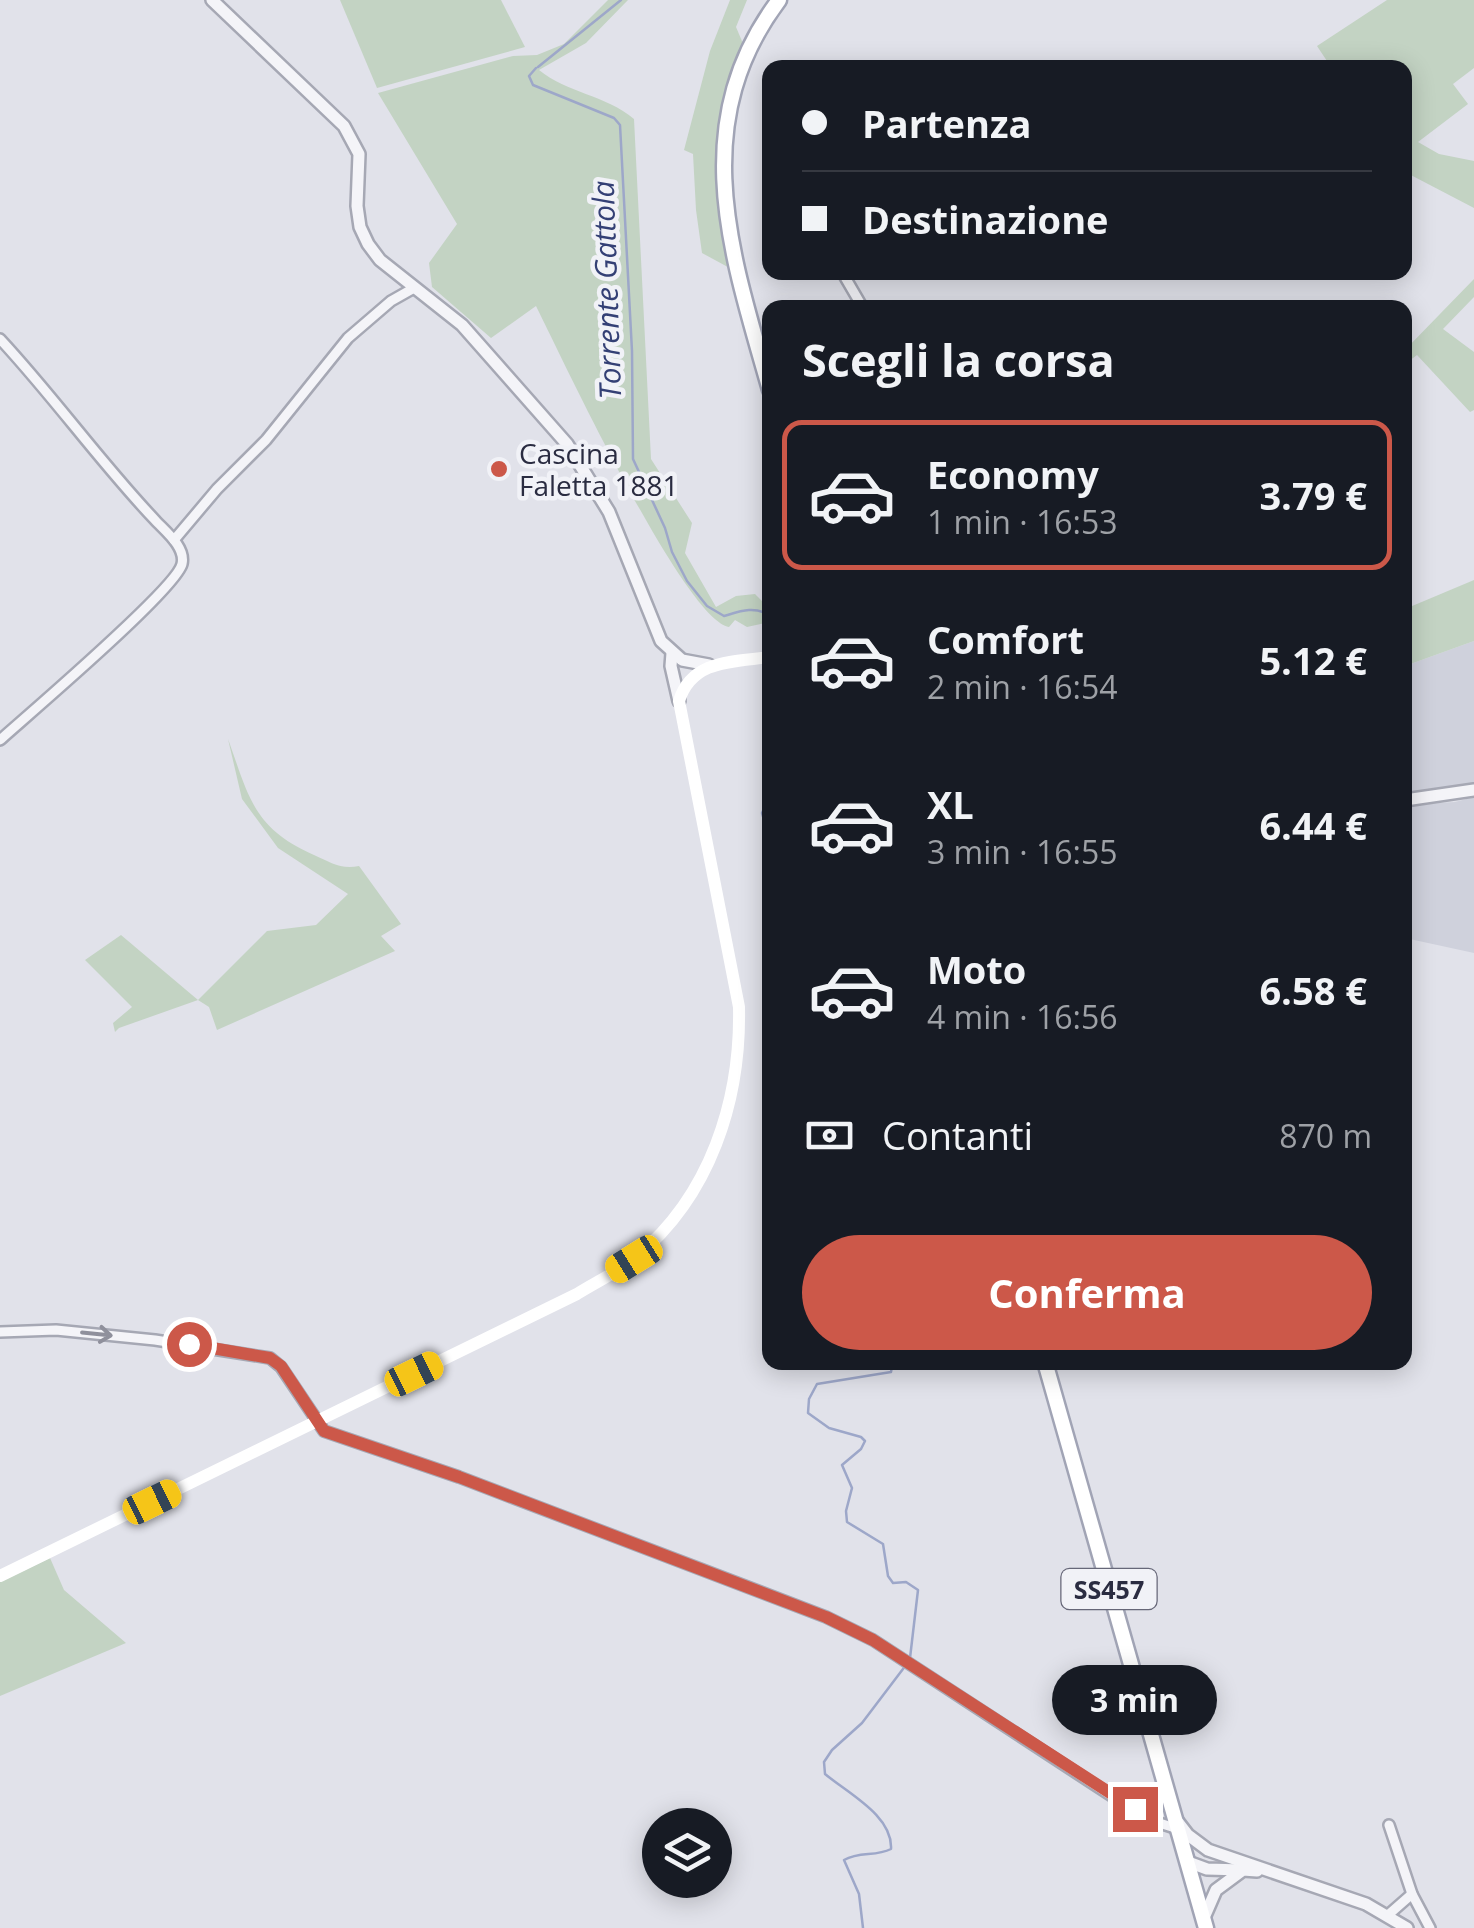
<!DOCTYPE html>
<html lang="it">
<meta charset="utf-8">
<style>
:root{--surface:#171b24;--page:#20242c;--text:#f1f3f6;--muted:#9ea1a6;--line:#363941;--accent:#cc5849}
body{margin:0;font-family:"Open Sans",sans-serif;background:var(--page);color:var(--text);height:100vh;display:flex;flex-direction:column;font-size:38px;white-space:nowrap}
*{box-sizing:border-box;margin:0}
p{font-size:32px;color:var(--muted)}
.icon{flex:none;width:55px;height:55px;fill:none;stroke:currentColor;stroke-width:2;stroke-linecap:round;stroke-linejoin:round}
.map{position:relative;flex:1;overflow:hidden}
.panel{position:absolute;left:762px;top:300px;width:650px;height:1070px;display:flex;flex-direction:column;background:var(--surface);border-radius:20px;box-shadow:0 5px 25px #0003}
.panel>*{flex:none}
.banner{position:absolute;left:762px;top:60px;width:650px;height:220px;border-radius:20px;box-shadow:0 5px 25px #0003;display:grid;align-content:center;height:220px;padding:0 40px;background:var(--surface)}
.buttons{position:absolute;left:642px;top:1808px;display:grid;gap:20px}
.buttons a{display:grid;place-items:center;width:90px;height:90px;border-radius:50%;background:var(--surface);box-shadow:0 5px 25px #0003;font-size:50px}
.end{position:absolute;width:45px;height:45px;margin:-22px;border:12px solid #cc5849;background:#fff;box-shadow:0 0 0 5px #fff}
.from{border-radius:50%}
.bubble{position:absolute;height:70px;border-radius:35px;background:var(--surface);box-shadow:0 5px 25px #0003;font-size:32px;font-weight:700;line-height:70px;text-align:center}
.car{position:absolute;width:30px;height:60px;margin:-30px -15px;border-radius:12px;box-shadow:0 0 8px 2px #0007;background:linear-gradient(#f5c518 24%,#345 0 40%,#f5c518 0 76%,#345 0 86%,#f5c518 0)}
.banner b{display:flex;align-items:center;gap:35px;height:95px;font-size:38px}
.banner b+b{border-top:2px solid var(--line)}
.banner i{width:25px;height:25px;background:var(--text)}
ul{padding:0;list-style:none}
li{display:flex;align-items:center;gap:30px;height:150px;margin:0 20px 15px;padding:0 20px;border:5px solid transparent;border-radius:20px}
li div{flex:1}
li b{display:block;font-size:38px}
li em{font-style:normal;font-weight:700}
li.current{border-color:var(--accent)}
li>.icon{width:90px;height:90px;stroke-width:1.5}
h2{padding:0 40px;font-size:45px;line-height:120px}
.pay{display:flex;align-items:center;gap:25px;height:110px;padding:0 40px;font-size:38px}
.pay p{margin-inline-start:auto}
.cta{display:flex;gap:20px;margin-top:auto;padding:20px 40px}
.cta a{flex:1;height:115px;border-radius:60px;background:var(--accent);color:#fff;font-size:40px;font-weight:700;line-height:115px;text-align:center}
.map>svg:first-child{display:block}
.built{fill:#cfd1dc}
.green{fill:#c3d3c3}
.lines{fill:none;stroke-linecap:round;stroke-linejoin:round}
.stream{stroke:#9da7c9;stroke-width:2.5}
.minor-casing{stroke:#a6a8b4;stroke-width:14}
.tertiary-casing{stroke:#a6a8b4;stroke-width:16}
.primary-casing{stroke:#a1a4b5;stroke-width:19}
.minor{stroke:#f4f4f8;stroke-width:9}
.tertiary{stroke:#f4f4f8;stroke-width:11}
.secondary{stroke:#fff;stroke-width:12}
.primary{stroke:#fff;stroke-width:14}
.oneway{stroke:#8f909c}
.route{stroke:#cc5849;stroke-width:12}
.poi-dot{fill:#cc5849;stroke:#f1f2f7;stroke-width:4}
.labels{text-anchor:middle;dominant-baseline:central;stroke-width:9;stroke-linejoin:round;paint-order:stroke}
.shield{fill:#f1f2f7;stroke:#666778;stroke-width:2.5}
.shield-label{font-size:25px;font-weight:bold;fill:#2a2c41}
.poi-label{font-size:28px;fill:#2a2c41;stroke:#f1f2f7;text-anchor:start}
.water-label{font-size:30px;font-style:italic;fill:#344075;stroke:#f1f2f7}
</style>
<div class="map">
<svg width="1474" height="1928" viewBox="0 0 1474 1928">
<rect width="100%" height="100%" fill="#e1e2ea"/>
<g class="built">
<polygon points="1474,641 1474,785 1405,795 1405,666"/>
<polygon points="1474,797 1474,953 1405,938 1405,805 1455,802"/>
</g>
<g class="green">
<polygon points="340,0 501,0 525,47 377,88"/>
<path d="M608 0H628L586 43 539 70C567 93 606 95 634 119L651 459 692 523 685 553 716 607 736 596 755 594 770 609V622L747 627 735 620 729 627C684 619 562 358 536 306L491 338 432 287 429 263 457 224 378 93 513 56 537 55 564 44Z"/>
<polygon points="730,0 747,0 736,27 747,53 724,142 737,272 702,253 696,210 693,154 684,150 710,51"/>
<polygon points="1387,0 1474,0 1474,68 1453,84 1468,104 1418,142 1439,154 1474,161 1474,208 1405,172 1405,68 1331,67 1317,46"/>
<polygon points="1474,279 1474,297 1443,329 1474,352 1474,410 1470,412 1417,355 1405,364 1405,350"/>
<polygon points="1474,580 1474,641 1405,666 1405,609"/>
<path d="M228 739C249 797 253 828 314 855 330 862 341 870 359 866L401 924 381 936 395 951 217 1030 209 1007 198 1000 119 1028 115 1032 113 1023 132 1007 85 960 121 935 198 1000 267 931 316 925 348 894 278 848 242 799Z"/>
<polygon points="50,1558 64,1590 126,1643 0,1696 0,1582"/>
</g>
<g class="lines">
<g class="stream">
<polyline points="538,67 621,0"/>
<path d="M536 68 529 76 533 85 614 118 620 125 632 351 633 459 665 528 672 552 687 581 707 606 724 616C741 611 753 606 770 615"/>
<polyline points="770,796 762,813 770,842"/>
<polyline points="887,1362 892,1366 891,1372 817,1384 809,1399 808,1413 829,1428 861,1437 865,1441 861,1449 842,1465 852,1488 846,1511 847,1522 883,1544 888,1576 893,1583 906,1582 918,1590 910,1658"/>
<path d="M863 1928 859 1894 844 1860C860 1851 875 1857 891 1849 893 1816 849 1794 825 1774L824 1762 832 1750 862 1723 906 1665"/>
</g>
<g class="minor-casing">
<g id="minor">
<polyline points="842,272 863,308"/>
<path d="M0 339C54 397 100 462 155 520 165 531 186 547 182 564 176 589 29 714 0 740"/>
<polyline points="174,540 217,489 266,440 348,338 391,301 414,288"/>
<polyline points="0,1332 56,1330 155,1340 270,1358 281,1367 324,1431 459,1477 826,1617 873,1640 1147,1819 1178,1829"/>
<polyline points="1389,1825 1412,1894 1430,1928"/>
<polyline points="1388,1915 1412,1894"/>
</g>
</g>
<g class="tertiary-casing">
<g id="tertiary">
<polyline points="212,0 344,126 359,154 357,206 360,227 368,244 380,260 462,325 567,444 609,512 661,641 682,660 709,665"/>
<polyline points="672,653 671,666 679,701"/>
<polyline points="1405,800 1474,790"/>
<polyline points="1178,1822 1188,1835 1208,1850 1366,1904 1407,1928"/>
<polyline points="1188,1862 1207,1869 1242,1870"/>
<polyline points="1203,1920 1216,1890 1243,1870 1257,1871"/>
</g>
</g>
<g class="primary-casing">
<g id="primary">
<path d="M770 390C732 256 685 125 779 0"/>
<polyline points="1045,1362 1206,1928"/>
</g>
</g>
<use href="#minor" class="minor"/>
<use href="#tertiary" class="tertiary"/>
<path class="secondary" d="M0 1576 577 1294C596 1282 618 1272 636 1257 710 1196 741 1101 739 1007L679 701C692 659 734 662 770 657"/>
<use href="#primary" class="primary"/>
</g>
<defs><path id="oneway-shaft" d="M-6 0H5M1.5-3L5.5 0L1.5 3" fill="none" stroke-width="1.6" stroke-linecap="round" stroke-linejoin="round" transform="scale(2.5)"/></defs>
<use class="oneway" href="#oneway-shaft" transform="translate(97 1334) rotate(6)"/>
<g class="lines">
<polyline class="route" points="189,1344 270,1358 281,1366 324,1431 459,1477 826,1617 873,1640 1135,1809"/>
</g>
<circle class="poi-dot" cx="499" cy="469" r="10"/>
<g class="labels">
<rect class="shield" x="1061.5" y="1569" width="95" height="40" rx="8"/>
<g class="shield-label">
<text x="1109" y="1589">SS457</text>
</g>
<g class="poi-label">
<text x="519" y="453">Cascina<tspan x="519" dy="32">Faletta 1881</tspan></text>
</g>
<g class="water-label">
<text transform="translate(606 290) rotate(-92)">Torrente Gattola</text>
</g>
</g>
</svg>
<div class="buttons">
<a><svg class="icon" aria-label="layers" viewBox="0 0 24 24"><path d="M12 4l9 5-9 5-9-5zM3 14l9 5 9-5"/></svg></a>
</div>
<i class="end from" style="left:189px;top:1344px"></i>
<i class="end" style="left:1135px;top:1809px"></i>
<div class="bubble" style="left:1052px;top:1665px;width:165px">3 min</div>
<i class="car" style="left:634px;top:1259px;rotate:238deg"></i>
<i class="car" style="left:414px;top:1374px;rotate:64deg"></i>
<i class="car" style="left:152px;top:1502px;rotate:64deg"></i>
<div class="banner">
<b><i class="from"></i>Partenza</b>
<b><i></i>Destinazione</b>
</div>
<section class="panel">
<h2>Scegli la corsa</h2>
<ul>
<li class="current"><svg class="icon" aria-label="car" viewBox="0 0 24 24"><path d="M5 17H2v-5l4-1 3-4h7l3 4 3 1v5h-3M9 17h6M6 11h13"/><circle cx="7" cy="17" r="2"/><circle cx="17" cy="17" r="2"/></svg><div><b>Economy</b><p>1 min · 16:53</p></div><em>3.79 €</em></li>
<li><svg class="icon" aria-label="car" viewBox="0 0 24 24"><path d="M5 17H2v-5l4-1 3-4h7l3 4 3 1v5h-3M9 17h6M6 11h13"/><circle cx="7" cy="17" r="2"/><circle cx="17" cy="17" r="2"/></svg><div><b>Comfort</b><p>2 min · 16:54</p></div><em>5.12 €</em></li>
<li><svg class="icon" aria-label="car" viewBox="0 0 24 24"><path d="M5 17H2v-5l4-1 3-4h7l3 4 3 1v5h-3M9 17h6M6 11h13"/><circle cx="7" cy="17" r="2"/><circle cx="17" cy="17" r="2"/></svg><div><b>XL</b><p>3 min · 16:55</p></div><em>6.44 €</em></li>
<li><svg class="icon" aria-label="car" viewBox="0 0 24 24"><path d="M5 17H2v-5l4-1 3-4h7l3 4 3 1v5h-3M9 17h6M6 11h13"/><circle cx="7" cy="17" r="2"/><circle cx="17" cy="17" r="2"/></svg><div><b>Moto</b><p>4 min · 16:56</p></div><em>6.58 €</em></li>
</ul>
<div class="pay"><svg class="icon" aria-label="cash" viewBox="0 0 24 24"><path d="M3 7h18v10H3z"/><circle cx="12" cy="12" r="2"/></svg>Contanti<p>870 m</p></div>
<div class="cta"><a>Conferma</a></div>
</section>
</div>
